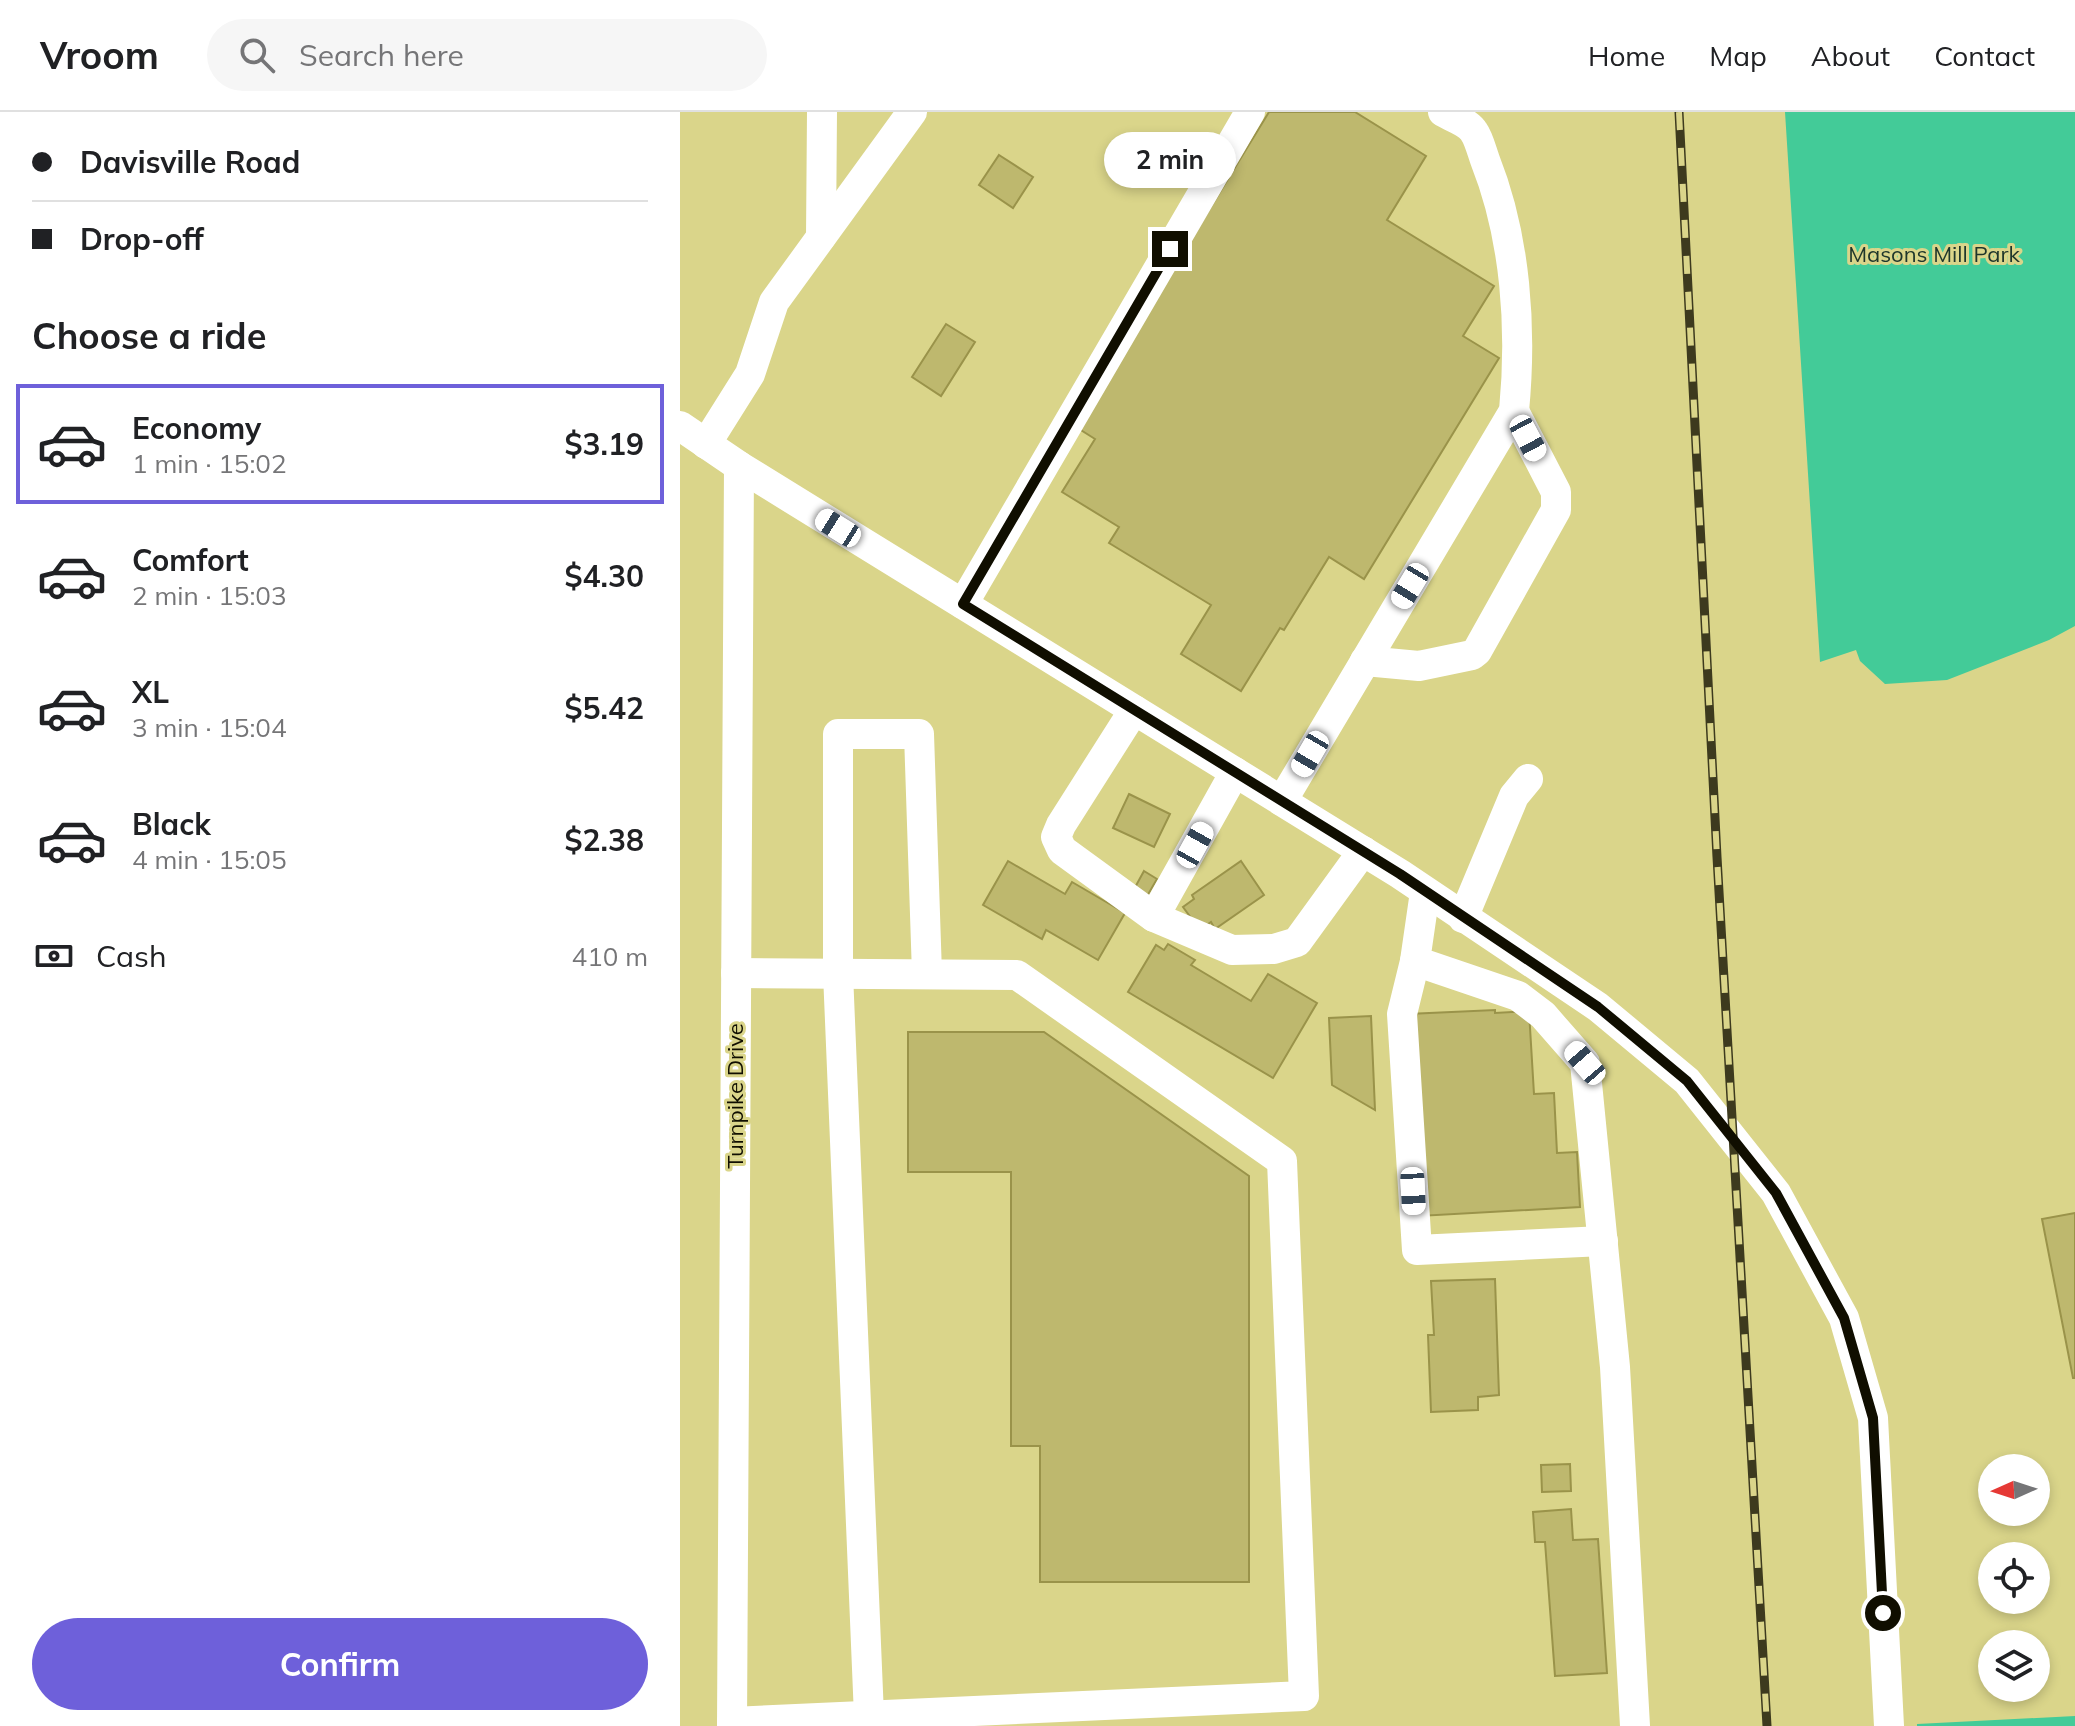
<!DOCTYPE html>
<meta charset="utf-8">
<style>
:root{--surface:#fff;--page:#f6f6f6;--text:#202124;--muted:#757577;--line:#e0e0e0;--accent:#6e60da}
body{margin:0;font-family:Mulish,sans-serif;background:var(--page);color:var(--text);height:100vh;display:flex;flex-direction:column;font-size:30px;white-space:nowrap}
*{box-sizing:border-box;margin:0}
p{font-size:26px;color:var(--muted)}
.icon{flex:none;width:44px;height:44px;fill:none;stroke:currentColor;stroke-width:2;stroke-linecap:round;stroke-linejoin:round}
.map{position:relative;flex:1;overflow:hidden}
.sheet{display:flex;flex-direction:column;background:var(--surface);width:680px}
.sheet>*{flex:none}
.banner{display:grid;align-content:center;height:176px;padding:0 32px;background:var(--surface)}
.needle{width:52px;rotate:267deg}
.tools{position:absolute;left:1298px;top:1342px;display:grid;gap:16px}
.tools a{display:grid;place-items:center;width:72px;height:72px;border-radius:50%;background:var(--surface);box-shadow:0 4px 12px #0003;font-size:40px}
.end{position:absolute;width:36px;height:36px;margin:-18px;border:10px solid #100e00;background:#fff;box-shadow:0 0 0 4px #fff}
.from{border-radius:50%}
.bubble{position:absolute;height:56px;border-radius:28px;background:var(--surface);box-shadow:0 4px 12px #0003;font-size:26px;font-weight:700;line-height:56px;text-align:center}
.car{position:absolute;width:24px;height:48px;margin:-24px -12px;border-radius:10px;box-shadow:0 0 6px 2px #0007;background:linear-gradient(#fff 24%,#345 0 40%,#fff 0 76%,#345 0 86%,#fff 0)}
.banner b{display:flex;align-items:center;gap:28px;height:76px;font-size:30px}
.banner b+b{border-top:2px solid var(--line)}
.banner i{width:20px;height:20px;background:var(--text)}
ul{padding:0;list-style:none}
li{display:flex;align-items:center;gap:24px;height:120px;margin:0 16px 12px;padding:0 16px;border:4px solid transparent;border-radius:0px}
li div{flex:1}
li b{display:block;font-size:30px}
li em{font-style:normal;font-weight:700}
li.selected{border-color:var(--accent)}
li>.icon{width:72px;height:72px;stroke-width:1.5}
h2{padding:0 32px;font-size:36px;line-height:96px}
.pay{display:flex;align-items:center;gap:20px;height:88px;padding:0 32px;font-size:30px}
.pay p{margin-inline-start:auto}
.action{display:flex;gap:16px;margin-top:auto;padding:16px 32px}
.action a{flex:1;height:92px;border-radius:48px;background:var(--accent);color:#fff;font-size:32px;font-weight:700;line-height:92px;text-align:center}
header{display:flex;align-items:center;gap:48px;box-sizing:border-box;height:112px;padding:0 40px;background:var(--surface);border-bottom:2px solid var(--line)}
header strong{font-size:38px}
nav{display:flex;gap:44px;margin-inline-start:auto;font-size:28px}
.search{width:560px;height:72px;background:var(--page);display:flex;align-items:center;gap:20px;box-sizing:border-box;padding:0 28px;border-radius:44px;color:var(--muted);font-size:30px}
main{display:flex;flex:1;min-height:0}
.map>svg:first-child{display:block}
.green{fill:#43cb98}
.building{fill:#beb86e;stroke:#9a934a;stroke-width:2}
.lines{fill:none;stroke-linecap:round;stroke-linejoin:round}
.minor{stroke:#fff;stroke-width:30}
.rail-casing{stroke:#3d3a1e;stroke-width:9}
.rail{stroke:#dad58a;stroke-width:6;stroke-dasharray:18;stroke-linecap:butt}
.route{stroke:#100e00;stroke-width:10}
.labels{text-anchor:middle;dominant-baseline:central;stroke-width:6;stroke-linejoin:round;paint-order:stroke}
.park-label{font-size:22px;fill:#1e362b;stroke:#dad58a}
.street-label{font-size:22px;fill:#100e00;stroke:#dad58a}
</style>
<header>
<strong>Vroom</strong>
<div class="search"><svg class="icon" aria-label="search" viewBox="0 0 24 24"><circle cx="10" cy="10" r="6"/><path d="M15 15l6 6"/></svg>Search here</div>
<nav><a>Home</a><a>Map</a><a>About</a><a>Contact</a></nav>
</header>
<main>
<section class="sheet">
<div class="banner">
<b><i class="from"></i>Davisville Road</b>
<b><i></i>Drop-off</b>
</div>
<h2>Choose a ride</h2>
<ul>
<li class="selected"><svg class="icon" aria-label="car" viewBox="0 0 24 24"><path d="M5 17H2v-5l4-1 3-4h7l3 4 3 1v5h-3M9 17h6M6 11h13"/><circle cx="7" cy="17" r="2"/><circle cx="17" cy="17" r="2"/></svg><div><b>Economy</b><p>1 min · 15:02</p></div><em>$3.19</em></li>
<li><svg class="icon" aria-label="car" viewBox="0 0 24 24"><path d="M5 17H2v-5l4-1 3-4h7l3 4 3 1v5h-3M9 17h6M6 11h13"/><circle cx="7" cy="17" r="2"/><circle cx="17" cy="17" r="2"/></svg><div><b>Comfort</b><p>2 min · 15:03</p></div><em>$4.30</em></li>
<li><svg class="icon" aria-label="car" viewBox="0 0 24 24"><path d="M5 17H2v-5l4-1 3-4h7l3 4 3 1v5h-3M9 17h6M6 11h13"/><circle cx="7" cy="17" r="2"/><circle cx="17" cy="17" r="2"/></svg><div><b>XL</b><p>3 min · 15:04</p></div><em>$5.42</em></li>
<li><svg class="icon" aria-label="car" viewBox="0 0 24 24"><path d="M5 17H2v-5l4-1 3-4h7l3 4 3 1v5h-3M9 17h6M6 11h13"/><circle cx="7" cy="17" r="2"/><circle cx="17" cy="17" r="2"/></svg><div><b>Black</b><p>4 min · 15:05</p></div><em>$2.38</em></li>
</ul>
<div class="pay"><svg class="icon" aria-label="cash" viewBox="0 0 24 24"><path d="M3 7h18v10H3z"/><circle cx="12" cy="12" r="2"/></svg>Cash<p>410 m</p></div>
<div class="action"><a>Confirm</a></div>
</section>
<div class="map">
<svg width="1395" height="1614" viewBox="0 0 1395 1614">
<rect width="100%" height="100%" fill="#dad58a"/>
<g class="green">
<polygon points="1105,0 1395,0 1395,514 1369,528 1267,568 1205,572 1180,549 1176,538 1140,550"/>
<polygon points="1395,1604 1395,1614 1237,1614 1237,1612"/>
</g>
<g class="building">
<polygon points="589,0 675,0 746,44 707,108 814,174 783,224 819,246 684,467 649,445 604,518 600,516 561,579 501,542 531,493 429,431 439,415 382,380 415,327 396,315"/>
<polygon points="319,43 353,65 333,96 299,73"/>
<polygon points="266,212 295,230 261,284 232,265"/>
<polygon points="449,682 490,702 474,735 433,716"/>
<polygon points="328,749 385,782 392,770 445,801 418,848 366,818 362,827 303,793"/>
<polygon points="561,749 584,783 535,817 531,810 520,818 503,795 514,787 512,783"/>
<polygon points="464,759 477,767 466,786 453,779"/>
<polygon points="488,832 515,848 511,853 571,889 588,862 637,891 593,966 448,880 476,833 484,838"/>
<polygon points="815,898 815,901 849,899 854,982 874,981 877,1041 897,1040 900,1095 739,1104 728,902"/>
<polygon points="691,904 695,998 652,973 649,906"/>
<polygon points="228,920 364,920 569,1064 569,1470 360,1470 360,1334 331,1334 331,1060 228,1060"/>
<polygon points="1395,1101 1395,1266 1393,1266 1362,1107"/>
<polygon points="815,1167 819,1283 798,1285 798,1298 751,1300 748,1223 754,1223 751,1169"/>
<polygon points="890,1352 891,1379 862,1380 861,1353"/>
<polygon points="891,1397 893,1428 918,1427 927,1561 875,1564 865,1430 855,1430 853,1400"/>
</g>
<g class="lines">
<g class="minor">
<polyline points="141,125 142,0"/>
<polyline points="0,314 59,354 720,762 918,895 1007,969 1096,1081 1164,1206 1193,1306 1209,1614"/>
<polyline points="26,332 70,262 94,190 232,0"/>
<polyline points="283,492 570,0"/>
<polyline points="685,549 739,554 792,543 797,539 876,398 876,380 834,299"/>
<polyline points="454,598 381,713 376,725 382,738 474,805"/>
<polyline points="555,660 474,805 552,838 594,837 617,830 683,739"/>
<path d="M602 689 834 299C842 217 836 126 805 48 802 40 799 27 794 20 789 11 772 5 763 0"/>
<polyline points="745,780 735,849 838,884 863,903 905,951 935,1255 955,1614"/>
<polyline points="783,806 834,684 848,667"/>
<polyline points="735,849 722,902 737,1138 923,1129"/>
<polyline points="189,1604 158,861 158,622 239,622 247,862"/>
<polyline points="52,1610 624,1584 602,1049 337,863 56,861"/>
<polyline points="52,1614 59,354"/>
</g>
<g class="rail-casing">
<polyline id="rail" points="999,0 1037,745 1087,1614"/>
</g>
<use href="#rail" class="rail"/>
</g>
<g class="lines">
<polyline class="route" points="490,137 283,492 720,762 918,895 1007,969 1096,1081 1164,1206 1193,1306 1203,1501"/>
</g>
<g class="labels">
<g class="park-label">
<text x="1254" y="142">Masons Mill Park</text>
</g>
<g class="street-label">
<text transform="translate(55 984) rotate(-90)">Turnpike Drive</text>
</g>
</g>
</svg>
<div class="tools">
<a><svg class="needle" viewBox="-14 -14 28 28"><path d="M0-13l5 13h-10z" fill="#e53935"/><path d="M0 13l5-13h-10z" fill="#757577"/></svg></a>
<a><svg class="icon" aria-label="locate" viewBox="0 0 24 24"><circle cx="12" cy="12" r="6"/><path d="M12 2v4M12 18v4M2 12h4M18 12h4"/></svg></a>
<a><svg class="icon" aria-label="layers" viewBox="0 0 24 24"><path d="M12 4l9 5-9 5-9-5zM3 14l9 5 9-5"/></svg></a>
</div>
<i class="end from" style="left:1203px;top:1501px"></i>
<i class="end" style="left:490px;top:137px"></i>
<div class="bubble" style="left:424px;top:20px;width:132px">2 min</div>
<i class="car" style="left:848px;top:326px;rotate:152deg"></i>
<i class="car" style="left:158px;top:416px;rotate:302deg"></i>
<i class="car" style="left:730px;top:474px;rotate:211deg"></i>
<i class="car" style="left:630px;top:642px;rotate:210deg"></i>
<i class="car" style="left:515px;top:733px;rotate:29deg"></i>
<i class="car" style="left:905px;top:951px;rotate:319deg"></i>
<i class="car" style="left:733px;top:1079px;rotate:177deg"></i>
</div>
</main>
